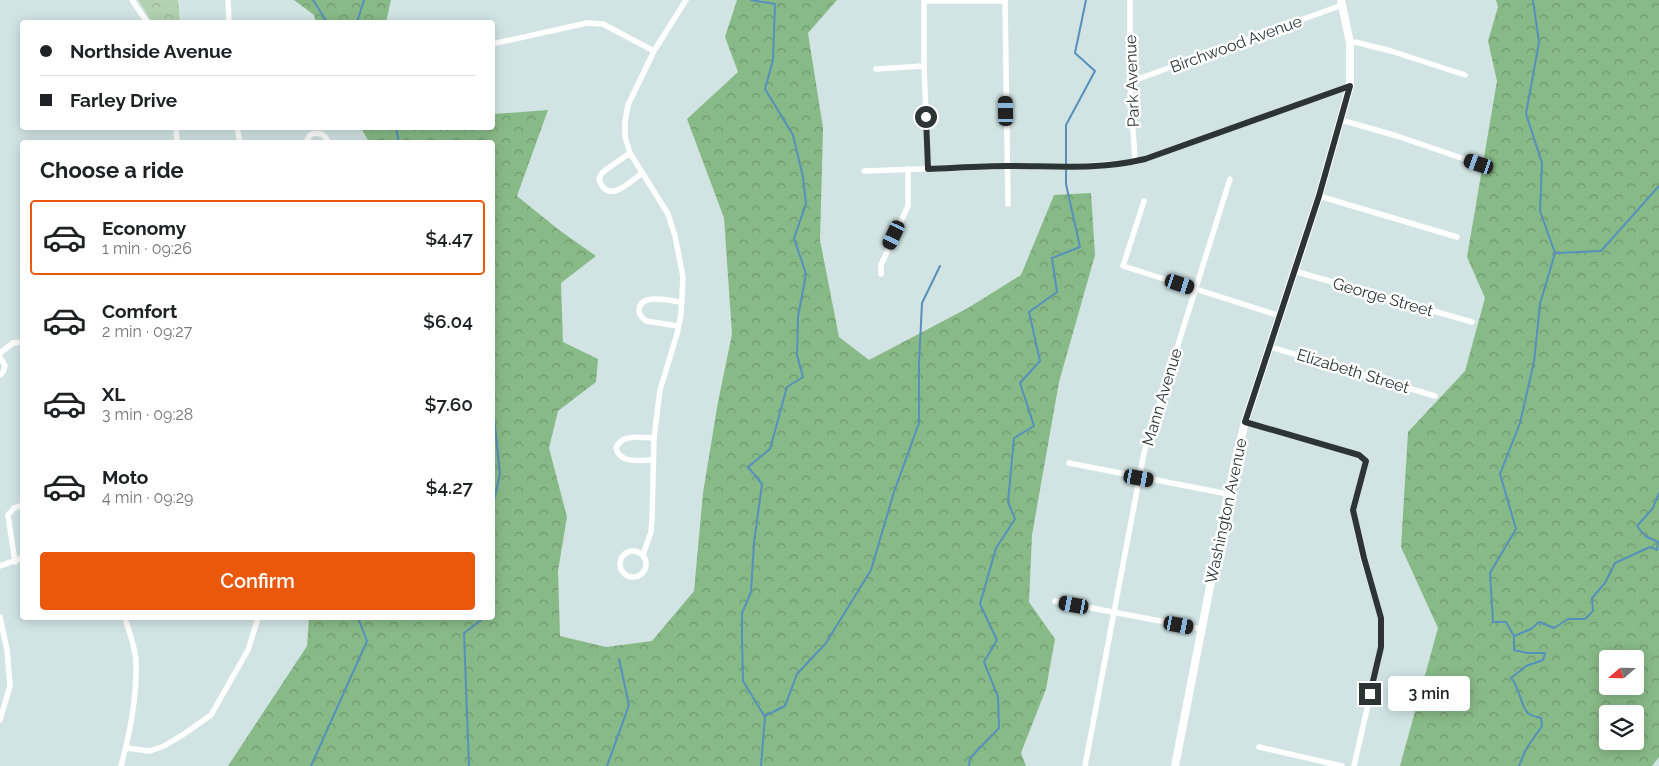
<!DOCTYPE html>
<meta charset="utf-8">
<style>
:root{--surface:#fff;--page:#f6f6f6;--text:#202124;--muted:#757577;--line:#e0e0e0;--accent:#ea580c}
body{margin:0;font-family:Raleway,sans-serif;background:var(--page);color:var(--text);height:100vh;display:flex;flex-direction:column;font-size:19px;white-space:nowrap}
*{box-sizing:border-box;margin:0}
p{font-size:16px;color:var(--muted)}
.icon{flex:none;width:28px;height:28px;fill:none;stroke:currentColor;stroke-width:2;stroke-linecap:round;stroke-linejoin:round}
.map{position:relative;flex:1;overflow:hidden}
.details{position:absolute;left:20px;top:140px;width:475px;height:480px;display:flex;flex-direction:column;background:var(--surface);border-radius:5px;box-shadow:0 2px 12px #0003}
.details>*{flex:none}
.guide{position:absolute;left:20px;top:20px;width:475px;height:110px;border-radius:5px;box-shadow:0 2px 12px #0003;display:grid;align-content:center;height:110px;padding:0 20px;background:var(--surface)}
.needle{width:32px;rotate:250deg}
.tools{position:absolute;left:1599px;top:650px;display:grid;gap:10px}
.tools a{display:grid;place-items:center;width:45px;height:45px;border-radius:5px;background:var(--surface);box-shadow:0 2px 12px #0003;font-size:25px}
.end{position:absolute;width:22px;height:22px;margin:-11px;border:6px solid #2d3534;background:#fff;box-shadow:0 0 0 2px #fff}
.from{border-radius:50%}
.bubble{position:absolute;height:35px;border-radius:5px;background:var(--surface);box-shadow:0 2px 12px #0003;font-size:16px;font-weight:600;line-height:35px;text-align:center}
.car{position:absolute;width:15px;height:30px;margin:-15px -8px;border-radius:6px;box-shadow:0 0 4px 1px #0007;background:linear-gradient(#222 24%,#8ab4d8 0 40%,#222 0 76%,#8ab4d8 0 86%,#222 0)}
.guide b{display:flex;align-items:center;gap:18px;height:48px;font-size:19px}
.guide b+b{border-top:1px solid var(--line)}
.guide i{width:12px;height:12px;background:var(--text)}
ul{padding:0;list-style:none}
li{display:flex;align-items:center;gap:15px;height:75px;margin:0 10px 8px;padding:0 10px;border:2px solid transparent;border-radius:5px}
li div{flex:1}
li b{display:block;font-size:19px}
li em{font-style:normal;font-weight:600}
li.current{border-color:var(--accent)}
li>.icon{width:45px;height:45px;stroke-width:1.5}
h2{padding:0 20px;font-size:22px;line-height:60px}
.action{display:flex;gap:10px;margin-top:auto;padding:10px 20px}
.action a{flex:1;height:58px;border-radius:5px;background:var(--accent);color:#fff;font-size:20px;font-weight:600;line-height:58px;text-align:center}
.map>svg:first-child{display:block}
.forest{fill:url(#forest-crowns);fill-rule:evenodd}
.park{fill:url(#park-crowns)}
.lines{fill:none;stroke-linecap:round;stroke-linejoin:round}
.stream{stroke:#5690bc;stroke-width:2}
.street{stroke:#fff;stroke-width:5.5}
.secondary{stroke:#fff;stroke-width:8}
.route{stroke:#2d3534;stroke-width:6}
.labels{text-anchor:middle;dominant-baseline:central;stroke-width:5;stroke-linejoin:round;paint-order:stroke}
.street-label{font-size:16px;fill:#2d3534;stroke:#fff}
</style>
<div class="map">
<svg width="1659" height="766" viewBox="0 0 1659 766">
<defs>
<pattern id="forest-crowns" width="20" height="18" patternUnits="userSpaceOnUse" patternTransform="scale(1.25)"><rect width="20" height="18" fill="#88ba87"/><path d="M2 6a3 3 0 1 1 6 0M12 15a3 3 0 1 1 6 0" fill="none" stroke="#70986f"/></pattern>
<pattern id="park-crowns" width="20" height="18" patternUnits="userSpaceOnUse" patternTransform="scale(1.25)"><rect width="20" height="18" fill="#b2d1b1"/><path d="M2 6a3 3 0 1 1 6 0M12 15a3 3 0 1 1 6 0" fill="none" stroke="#99b499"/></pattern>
</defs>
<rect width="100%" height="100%" fill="#d1e4e3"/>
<g class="forest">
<polygon points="294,0 391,0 386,22 316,22 314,15"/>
<polygon points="737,0 837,0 808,33 823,128 820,240 839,337 869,360 968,308 1021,275 1054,195 1091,193 1095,255 1059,382 1032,535 1029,602 1055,639 1046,689 1021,753 1026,766 228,766 307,646 309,618 492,618 492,142 369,142 361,128 492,128 493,114 548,110 517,196 559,230 596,256 561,283 563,342 598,359 596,382 558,411 549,448 567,517 558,571 560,636 606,647 652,641 694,591 703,493 718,402 732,334 724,218 687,119 738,72 725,37"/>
<path d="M1496 0H1659V757L1652 766H1400L1438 628 1401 547 1408 432 1465 371 1485 298 1467 257 1497 81 1488 41 1498 7ZM1608 659H1635V686H1608ZM1608 714H1635V741H1608Z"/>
</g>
<polygon class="park" points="138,0 178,0 180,22 152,22"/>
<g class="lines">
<g class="stream">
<polyline points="313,0 327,22"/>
<polyline points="751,0 775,4 773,60 765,89 793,135 803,177 806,204 794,238 806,274 798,317 797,355 803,377 787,387 770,449 748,467 762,484 754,543 751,592 742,613 742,640 743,681 765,717 761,766"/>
<polyline points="357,22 364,0"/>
<polyline points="396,128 399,142"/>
<polyline points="1556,253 1601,251 1659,186"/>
<polyline points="492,397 500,474 492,509"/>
<polyline points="1514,636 1506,622 1493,622 1490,573 1516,529 1500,474 1520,423 1534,362 1540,304 1555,253 1540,211 1542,163 1526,114 1539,42 1533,0"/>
<polyline points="765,716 785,706 797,674 826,643 871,570 894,492 919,423 919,363 922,303 940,266"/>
<polyline points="311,766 367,641 358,618"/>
<polyline points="469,766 464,633 484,618"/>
<polyline points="607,766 629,705 619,659"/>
<polyline points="969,766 970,758 999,728 998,697 984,662 997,640 980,604 996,548 1015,519 1008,502 1014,438 1034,426 1020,383 1040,361 1029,312 1057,292 1052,258 1080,247 1066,184 1066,125 1095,71 1075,53 1086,0"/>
<path d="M1519 766 1526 749 1542 726 1541 718C1537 717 1532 716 1529 714 1521 709 1520 687 1511 678L1526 666 1543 660 1545 653H1527L1514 650V636L1531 629 1539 622 1554 628 1568 619H1585L1593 611 1592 598 1605 583 1615 563 1650 547 1657 550 1658 542 1645 536 1637 526 1653 508 1659 493"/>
</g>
<g class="street">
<polyline points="132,0 147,22"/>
<polyline points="228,0 229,22"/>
<polyline points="924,0 924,66 928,169"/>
<polyline points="1005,0 1008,204"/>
<polyline points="1130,0 1130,82 1135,162"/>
<polyline points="924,1 1005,1"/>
<polyline points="1350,43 1355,42 1391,51 1465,75"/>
<polyline points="492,44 587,23 603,24 654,51"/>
<polyline points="876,69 924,66"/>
<polyline points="1130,82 1342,5"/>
<polyline points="1341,120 1397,136 1479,164"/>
<polyline points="176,128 177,142"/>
<polyline points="237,128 240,142"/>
<path d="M306 142 310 135C318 131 325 134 328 142"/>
<path d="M630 153 607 169 602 173 599 179C607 205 629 183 642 173"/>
<polyline points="864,171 1007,166 1070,167 1135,162 1350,86"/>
<polyline points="1319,196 1457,237"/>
<polyline points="1144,201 1123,266 1280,316"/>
<polyline points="1294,271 1472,322"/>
<polyline points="881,274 881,265 908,206 908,169"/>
<path d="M678 326 646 321C642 318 640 316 639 311 639 292 670 301 681 302"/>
<polyline points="1270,347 1435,396"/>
<polyline points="0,353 13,343 22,342"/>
<polyline points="0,357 5,366 3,372 0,375"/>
<polyline points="1245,422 1359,455 1366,461 1353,510 1363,558 1381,618 1381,647 1354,766"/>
<path d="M653 460C640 460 619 464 616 448 622 433 640 438 654 438"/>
<polyline points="1069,463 1228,494"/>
<circle cx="633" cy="564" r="13"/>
<polyline points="643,555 651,532 652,519 654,438 660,390 677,334 681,314 683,277 675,236 668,214 630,153 625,137 625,122 628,105 654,51 686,0"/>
<polyline points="15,562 8,515 14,508 22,505"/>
<polyline points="0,566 22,558"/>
<polyline points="1055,601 1202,629"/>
<polyline points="0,617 7,650 10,686 0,720"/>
<polyline points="1259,747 1342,766"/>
<polyline points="126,748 150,751 164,746 184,734 211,715 248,650 258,618"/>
<path d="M121 766C130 733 137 697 136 663 136 648 129 632 125 618"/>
<polyline points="1085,766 1144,453 1230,179"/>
</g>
<polyline class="secondary" points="1175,766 1228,494 1245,422 1319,196 1350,86 1350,43 1341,0"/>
</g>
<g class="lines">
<path class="route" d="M926 117 928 169C955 168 981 166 1008 166 1054 166 1100 170 1145 159L1350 86 1319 196 1245 422 1359 455 1366 461 1353 510 1364 558 1381 618V647L1370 694"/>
</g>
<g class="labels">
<g class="street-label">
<text transform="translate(1236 44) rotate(-20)">Birchwood Avenue</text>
<text transform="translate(1132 81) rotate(-92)">Park Avenue</text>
<text transform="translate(1383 297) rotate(16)">George Street</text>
<text transform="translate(1353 371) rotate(17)">Elizabeth Street</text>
<text transform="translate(1162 397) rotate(-73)">Mann Avenue</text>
<text transform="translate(1226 511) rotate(-78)">Washington Avenue</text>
</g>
</g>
</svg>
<div class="tools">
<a><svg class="needle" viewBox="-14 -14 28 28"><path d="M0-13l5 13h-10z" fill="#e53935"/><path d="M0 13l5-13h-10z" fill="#757577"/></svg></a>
<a><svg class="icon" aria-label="layers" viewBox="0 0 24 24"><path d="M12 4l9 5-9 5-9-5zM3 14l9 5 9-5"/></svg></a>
</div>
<i class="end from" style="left:926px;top:117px"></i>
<i class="end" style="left:1370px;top:694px"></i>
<div class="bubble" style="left:1388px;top:676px;width:82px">3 min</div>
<i class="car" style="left:1006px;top:111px;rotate:359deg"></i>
<i class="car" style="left:1479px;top:164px;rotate:289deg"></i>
<i class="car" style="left:894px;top:235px;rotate:205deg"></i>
<i class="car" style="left:1180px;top:284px;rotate:108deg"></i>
<i class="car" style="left:1139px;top:478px;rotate:100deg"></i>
<i class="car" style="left:1074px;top:605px;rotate:281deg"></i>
<i class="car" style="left:1179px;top:625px;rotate:101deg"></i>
<div class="guide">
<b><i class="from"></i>Northside Avenue</b>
<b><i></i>Farley Drive</b>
</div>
<section class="details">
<h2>Choose a ride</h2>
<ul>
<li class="current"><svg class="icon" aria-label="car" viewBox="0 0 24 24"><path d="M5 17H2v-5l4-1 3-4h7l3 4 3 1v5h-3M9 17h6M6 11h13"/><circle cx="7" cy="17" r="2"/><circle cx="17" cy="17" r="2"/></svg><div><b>Economy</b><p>1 min · 09:26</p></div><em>$4.47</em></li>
<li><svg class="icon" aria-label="car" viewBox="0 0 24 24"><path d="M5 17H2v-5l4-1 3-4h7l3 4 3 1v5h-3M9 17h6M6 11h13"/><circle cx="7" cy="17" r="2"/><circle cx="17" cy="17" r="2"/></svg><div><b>Comfort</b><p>2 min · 09:27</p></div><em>$6.04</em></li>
<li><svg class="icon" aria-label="car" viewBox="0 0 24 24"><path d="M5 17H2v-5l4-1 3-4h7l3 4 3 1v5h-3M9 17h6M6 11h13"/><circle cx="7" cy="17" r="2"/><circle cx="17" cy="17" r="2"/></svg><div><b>XL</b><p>3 min · 09:28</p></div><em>$7.60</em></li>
<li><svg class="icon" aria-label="car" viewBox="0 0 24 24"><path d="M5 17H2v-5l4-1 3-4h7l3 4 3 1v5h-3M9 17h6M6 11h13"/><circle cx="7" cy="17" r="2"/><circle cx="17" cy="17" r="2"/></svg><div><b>Moto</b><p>4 min · 09:29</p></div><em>$4.27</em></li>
</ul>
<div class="action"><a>Confirm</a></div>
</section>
</div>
